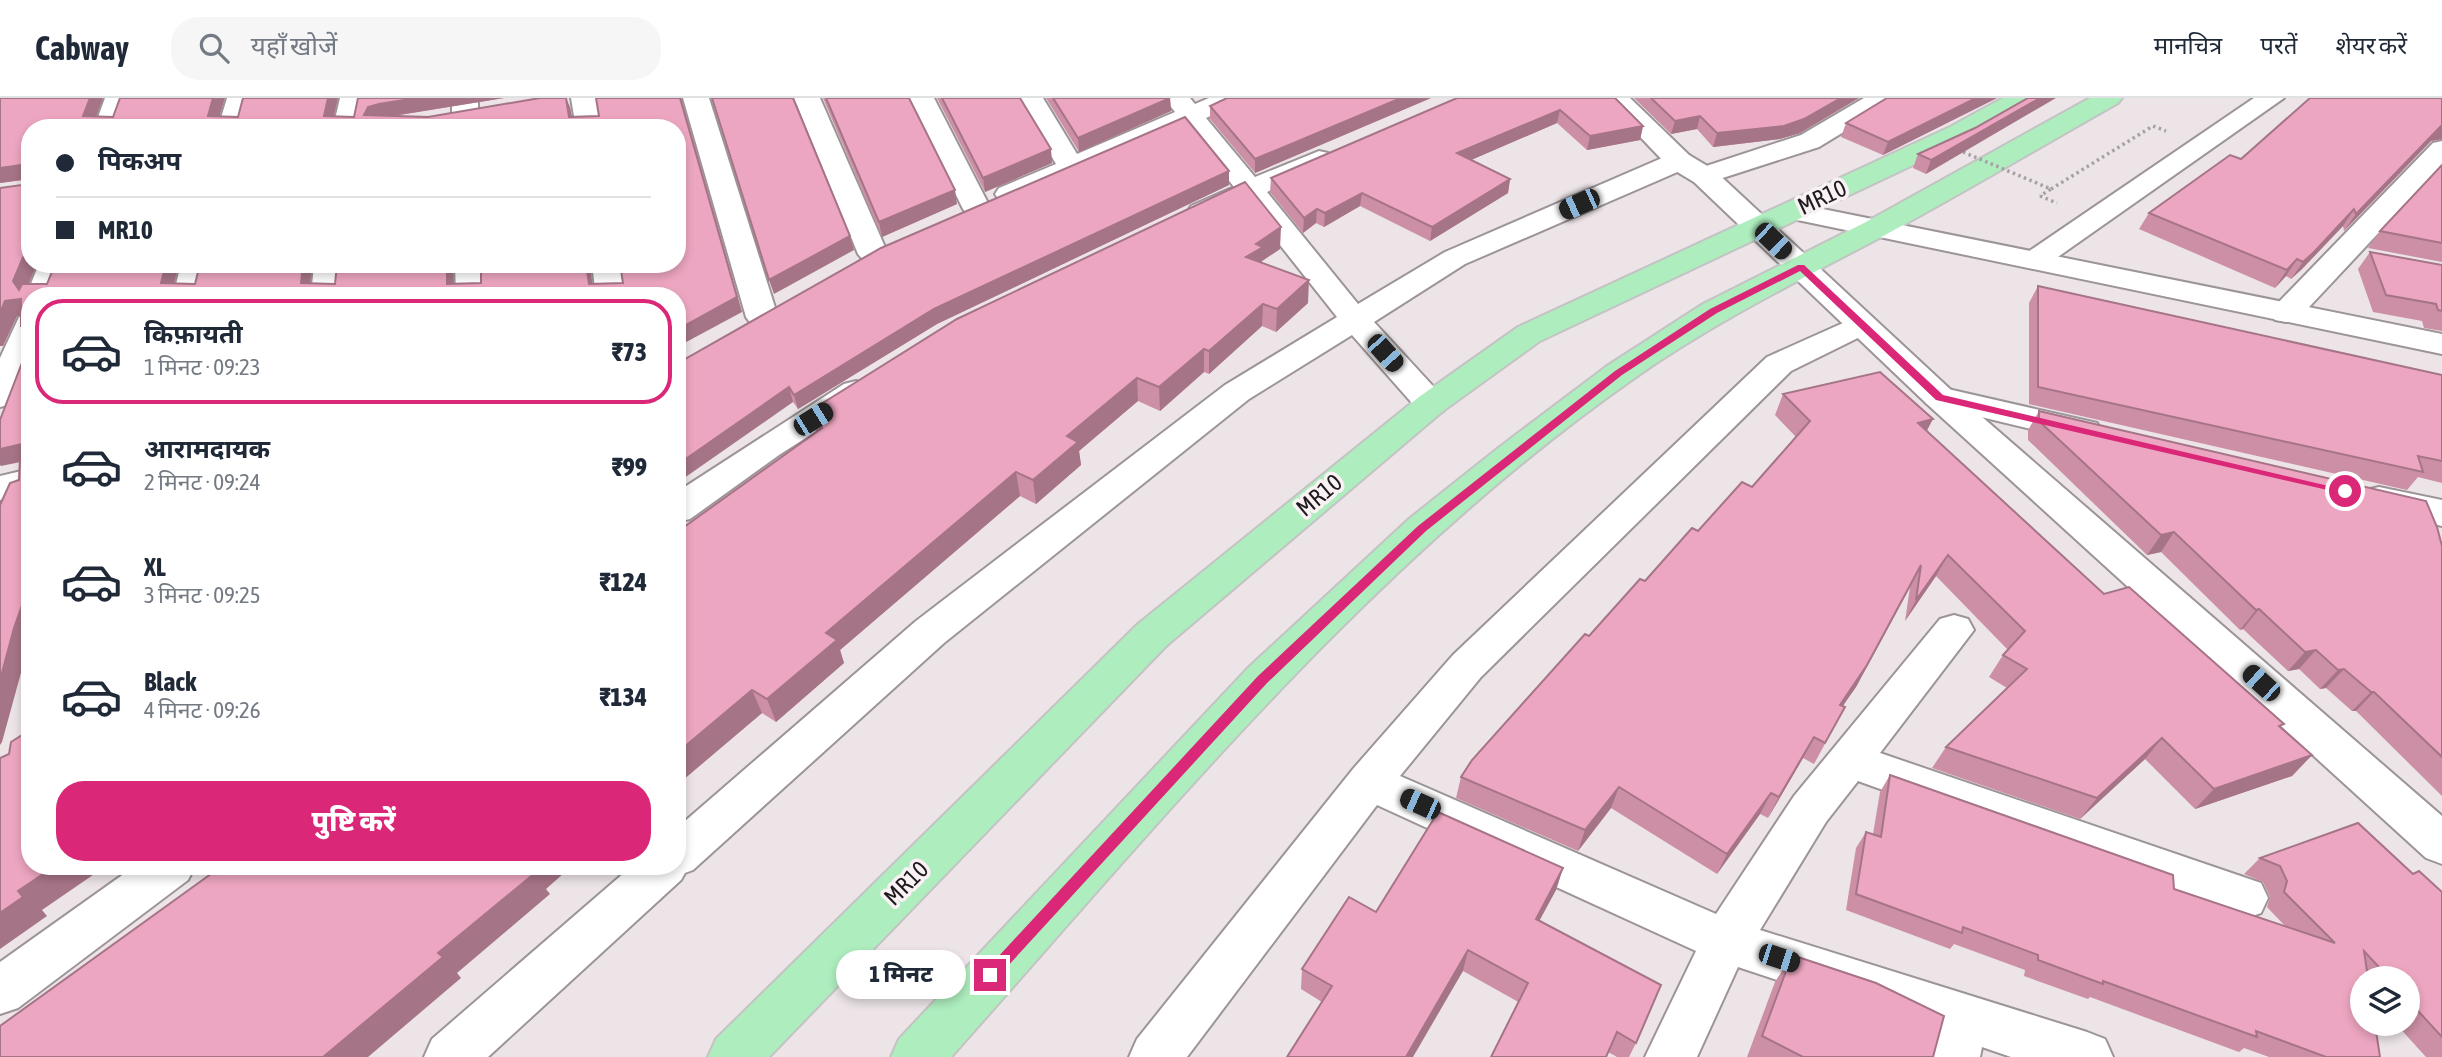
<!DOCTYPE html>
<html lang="hi">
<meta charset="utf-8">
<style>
:root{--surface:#fff;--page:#f6f6f7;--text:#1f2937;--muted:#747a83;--line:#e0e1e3;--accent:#db2777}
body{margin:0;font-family:"Asap Condensed","Noto Sans Devanagari",sans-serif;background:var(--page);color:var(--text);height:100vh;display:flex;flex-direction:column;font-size:26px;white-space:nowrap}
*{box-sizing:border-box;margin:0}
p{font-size:23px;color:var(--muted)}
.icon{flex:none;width:38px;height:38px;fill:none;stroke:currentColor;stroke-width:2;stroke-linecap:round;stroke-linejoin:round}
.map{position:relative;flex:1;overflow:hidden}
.side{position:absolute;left:21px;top:189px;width:665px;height:588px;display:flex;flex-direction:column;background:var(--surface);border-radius:28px;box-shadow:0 4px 10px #0003}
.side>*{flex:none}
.banner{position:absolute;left:21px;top:21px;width:665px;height:154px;border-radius:28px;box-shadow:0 4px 10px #0003;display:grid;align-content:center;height:154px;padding:0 35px;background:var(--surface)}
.fabs{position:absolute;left:2350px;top:868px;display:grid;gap:14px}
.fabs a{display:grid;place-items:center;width:70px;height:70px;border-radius:50%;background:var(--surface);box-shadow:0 4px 10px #0003;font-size:35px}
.end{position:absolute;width:32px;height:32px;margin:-16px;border:9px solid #db2777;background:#fff;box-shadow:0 0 0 4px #fff}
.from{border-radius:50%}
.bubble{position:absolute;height:49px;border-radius:24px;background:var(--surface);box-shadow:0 4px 10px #0003;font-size:23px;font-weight:800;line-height:49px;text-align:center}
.car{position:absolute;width:21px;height:42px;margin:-21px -10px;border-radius:9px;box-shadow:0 0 5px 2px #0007;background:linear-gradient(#222 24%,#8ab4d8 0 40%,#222 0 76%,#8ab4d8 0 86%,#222 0)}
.banner b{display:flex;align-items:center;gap:24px;height:66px;font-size:26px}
.banner b+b{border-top:2px solid var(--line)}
.banner i{width:18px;height:18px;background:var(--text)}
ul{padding:12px 0 0;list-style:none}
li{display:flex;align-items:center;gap:21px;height:105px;margin:0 14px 10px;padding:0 21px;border:4px solid transparent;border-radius:28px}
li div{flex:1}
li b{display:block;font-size:26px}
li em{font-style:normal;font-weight:800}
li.current{border-color:var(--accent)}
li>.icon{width:63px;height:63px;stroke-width:1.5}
.cta{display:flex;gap:14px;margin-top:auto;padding:14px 35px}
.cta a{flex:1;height:80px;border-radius:28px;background:var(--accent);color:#fff;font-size:28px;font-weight:800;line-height:80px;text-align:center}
header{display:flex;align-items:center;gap:42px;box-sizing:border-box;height:98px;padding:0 35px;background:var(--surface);border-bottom:2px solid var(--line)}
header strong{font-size:33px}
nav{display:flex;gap:38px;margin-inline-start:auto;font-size:24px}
.search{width:490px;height:63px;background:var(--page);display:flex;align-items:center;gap:18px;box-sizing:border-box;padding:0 24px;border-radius:28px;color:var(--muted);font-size:26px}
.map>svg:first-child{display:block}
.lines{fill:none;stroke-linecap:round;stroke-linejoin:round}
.street-casing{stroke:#9c9497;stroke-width:4}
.secondary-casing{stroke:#9c9497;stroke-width:4}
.primary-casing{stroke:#c4c3c4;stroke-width:4}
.path{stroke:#a6a0a2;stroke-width:3.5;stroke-dasharray:2.5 3.5;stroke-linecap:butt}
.street{fill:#fff;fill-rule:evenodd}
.secondary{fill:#fff;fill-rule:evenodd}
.primary{fill:#adedbe;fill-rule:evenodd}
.path-bridge{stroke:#a6a0a2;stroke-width:3.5;stroke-dasharray:2.5 3.5;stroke-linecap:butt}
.wall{fill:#cc8fa6;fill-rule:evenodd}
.shaded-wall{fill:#a67487}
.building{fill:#eda6c1;stroke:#a67487;stroke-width:2;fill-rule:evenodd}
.route{fill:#db2777}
.labels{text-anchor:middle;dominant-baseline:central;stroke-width:7;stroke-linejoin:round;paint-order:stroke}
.street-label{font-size:24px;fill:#1d1a1b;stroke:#faf1f4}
</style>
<header>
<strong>Cabway</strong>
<div class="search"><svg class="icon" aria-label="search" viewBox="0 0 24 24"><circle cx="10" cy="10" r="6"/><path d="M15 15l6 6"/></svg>यहाँ खोजें</div>
<nav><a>मानचित्र</a><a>परतें</a><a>शेयर करें</a></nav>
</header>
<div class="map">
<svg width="2442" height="959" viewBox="0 0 2442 959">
<rect width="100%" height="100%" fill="#ece4e7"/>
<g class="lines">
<g class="street-casing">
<g id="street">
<polygon points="105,0 131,0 120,30 94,30"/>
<polygon points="227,0 253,0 244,30 218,30"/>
<polygon points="340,0 366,0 359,30 333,30"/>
<rect x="452" y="0" width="26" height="30"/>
<polygon points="571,0 597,0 602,30 576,30"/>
<polygon points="683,0 709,0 778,219 773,226 762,228 751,226 746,219"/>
<polygon points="794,0 820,0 888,156 883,162 873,165 863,162 858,156"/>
<polygon points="908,0 934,0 991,111 987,117 977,119 967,117 963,111"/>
<path d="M1017 0H1043L1077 56 1175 14 1164 0H1190L1195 6 1209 0H1243L1239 5 1206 20 1255 79 1319 53 1328 55 1332 61 1328 67 1267 94 1358 206 1445 154 1669 57H1689L1692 63 1689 69 1465 166 1374 224 1443 299 1448 306 1443 313 1431 317 1419 313 1352 237 1249 301 944 545 693 772 685 775 681 782 488 959H424L432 941 632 768H677V730L916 523 1225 287 1337 219 1246 104C1229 112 1210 125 1191 120L1187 114 1191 108 1234 89 1186 28 1019 102H999L995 96 999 90 1056 66Z"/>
<polygon points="1864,0 1895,0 1891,5 1819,49 1704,86 1694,84 1690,78 1694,72 1801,37"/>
<polygon points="2254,0 2284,0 2045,168 2035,171 2025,168 2020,162 2025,156"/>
<polygon points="2442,43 2442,67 2297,222 2286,224 2275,222 2270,215 2275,208 2433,45"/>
<polygon points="39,166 69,166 56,198 30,198 30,204 26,198"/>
<polygon points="181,166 211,166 203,198 173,198"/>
<polygon points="314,166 344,166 341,198 311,198"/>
<polygon points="455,166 485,166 486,198 456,198"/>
<polygon points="592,166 622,166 626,198 596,198"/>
<polygon points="30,217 30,266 12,306 0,309 0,260 19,219"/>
<polygon points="1861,217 1872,219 1877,226 1872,233 1791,273 1481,579 1400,678 1716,816 1794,698 1940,521 1954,517 1968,521 1974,532 1880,655 2261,785 2268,800 2261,815 2244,821 1858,683 1826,724 1760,832 2087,934 2105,941 2113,959 2011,959 1982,949 1980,959 1928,959 1934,934 1738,869 1697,959 1645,959 1696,853 1377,707 1187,959 1129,959 1137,941 1353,671 1453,557 1767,259"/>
<polygon points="856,283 868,286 873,293 868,300 779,357 690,421 677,424 677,394 844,286"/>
<polygon points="1939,289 2097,325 2102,333 2097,341 2085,344 1927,306 1922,299 1927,292"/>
<polygon points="30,371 30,395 0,402 0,378"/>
<polygon points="2379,389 2442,402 2442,428 2366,410 2361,401 2366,392"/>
<polygon points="135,768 195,768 188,782 18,910 0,916 0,864"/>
</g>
</g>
<g class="secondary-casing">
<g id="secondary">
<polygon points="1603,0 1630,0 1689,57 1714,72 1951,292 2442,718 2442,766 2426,760 1927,306 1694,84 1669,69"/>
<polygon points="1793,105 2442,236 2442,256 1783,119 1779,113 1783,107"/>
</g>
</g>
<g class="primary-casing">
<g id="primary">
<polygon points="2003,0 2035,0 2031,5 1968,41 1540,243 1443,313 1166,548 769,959 708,959 716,941 1138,526 1419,299 1518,229 1950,29"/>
<path d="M2090 0H2122L2118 5C2040 49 1963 95 1885 137 1798 183 1714 224 1633 281 1369 466 1164 720 951 959H891L899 941 1248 570 1409 421 1497 351 1607 268 1703 206 1866 124Z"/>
</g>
</g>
<g class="path">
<polyline points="2051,91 2153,28 2166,33"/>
<polyline points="2040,98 2057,105"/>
</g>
<use href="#street" class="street"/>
<use href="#secondary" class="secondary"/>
<use href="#primary" class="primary"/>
<polyline class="path-bridge" points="1963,54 2051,91 2040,98"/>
</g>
<g class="wall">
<path d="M0 0H103L96 18 238 19 338 0 334 18 354 19 358 0H504L394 18 428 19 570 9 572 19 599 18 596 0H681L742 214 30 198V239L21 228V217L17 218 3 248H0V90L22 87V82L0 85ZM30 30H677L623 185 454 186 453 166H337L335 186 310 185 312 166H200L195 186H28L37 166H30Z"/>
<polygon points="823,0 909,0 957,106 882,139"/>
<polygon points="937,0 1020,0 1052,65 985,94"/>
<polygon points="1046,0 1170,0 1171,13 1079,54"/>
<polygon points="1431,0 1255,75 1210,21 1210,8"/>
<polygon points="1457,0 1615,0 1643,28 1640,42 1587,52 1557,25 1471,62 1510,81 1508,95 1430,143 1360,108 1324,129 1316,125 1303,135 1270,94 1271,80"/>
<polygon points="1634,0 1859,0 1800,35 1780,41 1713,49 1697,31 1671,36"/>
<polygon points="1997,0 1883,57 1841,39 1846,25"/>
<polygon points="2442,0 2442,41 2431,43 2344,133 2343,128 2302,171 2291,181 2286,178 2275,190 2139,131 2149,115 2241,61"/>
<polygon points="1975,30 1926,76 1913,70 1918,56"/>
<polygon points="2442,67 2442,164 2368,150 2380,133"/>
<polygon points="1229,73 1229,87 937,226 798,311 793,304 685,261"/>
<polygon points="1280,151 1262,163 1262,165 1308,205 1276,234 1262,228 1209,276 1204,274 1160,313 1138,303 1079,353 1081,367 1036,406 1020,398 840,552 844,565 776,624 762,615 677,687 816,334 810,313"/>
<polygon points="2370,154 2442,167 2442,233 2424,230 2422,223 2373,214 2358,171"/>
<polygon points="2038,188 2442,277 2442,385 2418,379 2407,392 2029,306 2029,205"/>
<polygon points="1783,296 1927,333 2104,496 2281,629 2312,657 2292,678 2195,711 2145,661 2080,721 1932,670 1946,649 2007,590 1989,579 2003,557 2008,552 1936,478 1905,523 1910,489 1856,589 1842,608 1845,609 1814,666 1803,660 1768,720 1760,716 1717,776 1611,710 1578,753 1456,700 1461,679 1589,538 1698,433 1752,389 1796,339 1775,317"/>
<polygon points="2039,313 2442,448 2442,698 2356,613 2352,613 2326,590 2320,591 2299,571 2288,573 2243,531 2240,532 2161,454 2147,457 2028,342 2028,332"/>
<polygon points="1890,677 2174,791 2286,829 2267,809 2270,799 2263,784 2244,776 2260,760 2413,776 2442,794 2442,959 2426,959 2396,926 2408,926 2408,880 2362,880 2380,959 2269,959 2244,950 2239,954 2090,899 2088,901 2024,878 2025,872 1954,846 1950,851 1846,812 1856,750 1866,734 1873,736 1880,694"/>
<polygon points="1563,770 1556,792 1539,822 1636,945 1629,959 1617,959 1463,873 1322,904 1301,891 1302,871 1376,814"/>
<polygon points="1792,857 1933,959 1747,959 1775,884"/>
</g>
<g class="shaded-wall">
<polygon points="90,0 103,0 92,30 83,18"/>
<polygon points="213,0 225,0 216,30 208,18"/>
<polygon points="328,0 338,0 331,30 324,18"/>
<polygon points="417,0 504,0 386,19 364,17 368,9 379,6"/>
<polygon points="566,0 570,9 574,30 569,19"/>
<polygon points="680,0 681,0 742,214 677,249"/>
<polygon points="1170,0 1171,13 1079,54 1078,40"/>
<polygon points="1401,0 1431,0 1255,75 1255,61"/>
<polygon points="1841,0 1859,0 1800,35 1780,41 1713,49 1717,35"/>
<polygon points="1976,0 1997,0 1883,57 1888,44"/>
<polygon points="2040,0 2056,0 1926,76 1931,62"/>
<polygon points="1560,12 1557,25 1455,69 1457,55"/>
<polygon points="1700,18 1697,31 1671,36 1675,23"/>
<polygon points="2442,27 2442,41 2431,43 2344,133 2356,116"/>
<polygon points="1643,28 1640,42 1587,52 1590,38"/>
<polygon points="1051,51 1052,65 985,94 983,80"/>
<polygon points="22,67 30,81 0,85 0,70"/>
<polygon points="1229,73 1229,87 937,226 798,311 794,297 934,211"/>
<polygon points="1510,81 1508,95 1430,143 1432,129"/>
<polygon points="955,92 957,106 882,139 879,124"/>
<polygon points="1362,95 1360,108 1324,129 1325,115"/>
<polygon points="1317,111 1316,125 1303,135 1304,120"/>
<polygon points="2354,111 2343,128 2302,171 2291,181 2303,164"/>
<polygon points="1281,129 1280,151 1262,163 1262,172 1246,159 1256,146"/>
<polygon points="850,138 854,152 774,196 769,182"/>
<polygon points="27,150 30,153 30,166 37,166 24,197 19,192 13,183"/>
<polygon points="2297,161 2286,178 2275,190 2287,172"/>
<polygon points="166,166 179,166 171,198 161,185"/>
<polygon points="303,166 312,166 309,198 301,185"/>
<polygon points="447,166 453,166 454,198 447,186"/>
<polygon points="586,166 590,166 594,198 589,186"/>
<polygon points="1309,182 1308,205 1276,234 1277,211"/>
<polygon points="21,201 30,215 17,218 3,248 0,248 0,215 5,203"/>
<polygon points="1263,206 1262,228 1209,276 1209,253"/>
<polygon points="1204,251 1204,274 1160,313 1159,289"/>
<polygon points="1137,280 1138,303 1079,353 1081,367 1036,406 1033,382 1067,338"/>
<polygon points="789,289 793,304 677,385 677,367"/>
<polygon points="1933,321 1922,342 1918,325"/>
<polygon points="27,345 30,362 1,368 0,367 0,351"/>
<polygon points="1016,374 1020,398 840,552 844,565 776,624 767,601 826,535"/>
<polygon points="2174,434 2161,454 2147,457 2161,437"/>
<polygon points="1948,457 1936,478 1905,523 1916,502"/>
<polygon points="30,485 30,542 2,644 0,647 0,582 14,530"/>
<polygon points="1910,489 1856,589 1829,628 1840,607"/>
<polygon points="2259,511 2243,531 2240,532 2256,512"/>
<polygon points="2316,552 2299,571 2288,573 2305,554"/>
<polygon points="2344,571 2326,590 2320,591 2338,572"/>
<polygon points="752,592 762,615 677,687 677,655"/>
<polygon points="2371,594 2374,594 2356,613 2352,613"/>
<polygon points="1814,639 1803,660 1768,720 1779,699"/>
<polygon points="2162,640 2145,661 2080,721 2097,700"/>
<polygon points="2312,657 2292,678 2195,711 2214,691"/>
<polygon points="1619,689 1611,710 1578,753 1585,732"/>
<polygon points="1771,695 1760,716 1717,776 1727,756"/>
<polygon points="55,768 106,768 42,812 47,818 0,851 0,815 18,793"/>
<polygon points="531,768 572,768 546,791 550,796 457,875 461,880 368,959 323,959 438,855"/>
<polygon points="1563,770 1556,792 1529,842 1536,821"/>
<polygon points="1468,852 1463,873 1413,959 1406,959"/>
</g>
<g class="building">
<path d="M0 0H90L83 18 113 19 120 0H213L208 18 238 19 243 0H328L324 18 354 19 358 0H417L379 6 368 9 364 17 428 19 540 0H566L569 19 599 18 596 0H680L737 199 677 232V198H30V227L21 228V201L5 203 0 215V90L22 87V67L0 70ZM30 30H677V166H620L623 185 589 186 586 166H481V185L447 186V166H337L335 186 301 185 303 166H200L195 186 161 185 166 166H55L47 186H22L19 192 13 183 27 150H30Z"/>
<polygon points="712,0 793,0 850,138 769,182"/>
<polygon points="826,0 909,0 955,92 879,124"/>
<polygon points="942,0 1020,0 1051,51 983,80"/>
<polygon points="1053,0 1170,0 1078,40"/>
<polygon points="1227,0 1401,0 1255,61 1210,8"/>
<polygon points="1457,0 1615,0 1643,28 1590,38 1560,12 1457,55 1510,81 1432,129 1362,95 1325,115 1317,111 1304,120 1271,80"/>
<polygon points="1651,0 1841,0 1804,21 1784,28 1717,35 1700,18 1675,23"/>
<polygon points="1887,0 1976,0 1888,44 1846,25"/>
<polygon points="2028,0 2040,0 1931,62 1918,56 1975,30"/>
<polygon points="2310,0 2442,0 2442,27 2356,116 2354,111 2314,154 2303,164 2297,161 2287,172 2149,115 2230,57 2241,61"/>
<polygon points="1185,19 1229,73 934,211 794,297 789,289 677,367 677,263 685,261 881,150"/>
<polygon points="2442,67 2442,145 2380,133"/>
<polygon points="1245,84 1281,129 1256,146 1263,149 1246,159 1309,182 1277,211 1263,206 1209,253 1204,251 1159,289 1137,280 1067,338 1078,344 1033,382 1016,374 826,535 837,542 767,601 752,592 677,655 677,434 822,330 810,313 957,221"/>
<polygon points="2370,154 2442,167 2442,213 2438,212 2436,206 2386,197"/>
<polygon points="2038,188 2442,277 2442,363 2418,358 2423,374 2038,289"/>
<polygon points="30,244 30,485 14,530 0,582 0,407 10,385 19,382 20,361 27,345 0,351 0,322"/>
<polygon points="1880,274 1933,321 1918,325 2104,496 2129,489 2284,626 2279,628 2312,657 2214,691 2162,640 2097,700 1946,649 2027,571 2003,557 2025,533 1948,457 1916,502 1921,467 1867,567 1840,607 1845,609 1825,645 1814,639 1779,699 1771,695 1727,756 1619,689 1585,732 1461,679 1472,662 1585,536 1589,538 1640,481 1645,483 1692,430 1698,433 1742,384 1752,389 1810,323 1783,296"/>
<polygon points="2039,313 2426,403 2437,429 2442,448 2442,659 2374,594 2371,594 2344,571 2338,572 2316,552 2305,554 2259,511 2256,512 2174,434 2161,437 2039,323"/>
<polygon points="30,632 30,768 55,768 18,793 23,799 0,815 0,660 9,656 11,644"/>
<polygon points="1890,677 2173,777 2174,791 2335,845 2284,794 2287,783 2280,768 2260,760 2358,725 2413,776 2419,773 2442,794 2442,939 2408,902 2408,880 2389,880 2364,853 2368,880 2362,880 2362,926 2375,926 2380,959 2326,959 2256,933 2257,939 2103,883 2103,886 2038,862 2038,857 1963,829 1962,835 1856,796 1866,734 1881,739"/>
<polygon points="1438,714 1563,770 1536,821 1661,887 1636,945 1617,934 1606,959 1491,959 1528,885 1468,852 1406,959 1287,959 1332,888 1302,871 1349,799 1376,814"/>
<polygon points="222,768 531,768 529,770 535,775 438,855 443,859 323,959 0,959 0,928"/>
<polygon points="1792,857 1876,885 1944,918 1933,959 1803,959 1762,938"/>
</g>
<polygon class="route" points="1798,167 1804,167 1943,297 2350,393 2345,396 1936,302 1800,173 1717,215 1622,277 1426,433 1267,585 995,882 985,882 985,873 1258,578 1418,428 1615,273 1710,211"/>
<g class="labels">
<g class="street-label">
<text transform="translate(1822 99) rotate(-25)">MR10</text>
<text transform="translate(1319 397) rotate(-40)">MR10</text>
<text transform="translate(906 785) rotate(-45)">MR10</text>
</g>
</g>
</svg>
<div class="fabs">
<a><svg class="icon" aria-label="layers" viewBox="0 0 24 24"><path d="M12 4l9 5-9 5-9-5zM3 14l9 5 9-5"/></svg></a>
</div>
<i class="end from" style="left:2345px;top:393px"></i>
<i class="end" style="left:990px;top:877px"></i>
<div class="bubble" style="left:836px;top:852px;width:130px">1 मिनट</div>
<i class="car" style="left:1579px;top:106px;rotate:246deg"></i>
<i class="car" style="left:1773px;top:143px;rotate:134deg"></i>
<i class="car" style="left:1385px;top:255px;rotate:138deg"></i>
<i class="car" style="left:813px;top:321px;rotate:58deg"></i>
<i class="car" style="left:2261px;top:585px;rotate:312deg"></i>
<i class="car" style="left:1420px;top:706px;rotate:294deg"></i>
<i class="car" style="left:1779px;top:860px;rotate:108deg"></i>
<div class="banner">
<b><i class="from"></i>पिकअप</b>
<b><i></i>MR10</b>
</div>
<section class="side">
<ul>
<li class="current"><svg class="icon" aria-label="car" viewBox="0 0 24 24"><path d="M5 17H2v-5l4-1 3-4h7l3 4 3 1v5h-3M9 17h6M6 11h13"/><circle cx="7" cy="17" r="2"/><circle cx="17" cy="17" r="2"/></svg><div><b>किफ़ायती</b><p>1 मिनट · 09:23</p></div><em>₹73</em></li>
<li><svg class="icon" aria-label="car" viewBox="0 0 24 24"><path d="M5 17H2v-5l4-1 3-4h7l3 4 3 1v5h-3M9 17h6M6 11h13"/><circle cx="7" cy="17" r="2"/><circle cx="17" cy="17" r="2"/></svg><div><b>आरामदायक</b><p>2 मिनट · 09:24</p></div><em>₹99</em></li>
<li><svg class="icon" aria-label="car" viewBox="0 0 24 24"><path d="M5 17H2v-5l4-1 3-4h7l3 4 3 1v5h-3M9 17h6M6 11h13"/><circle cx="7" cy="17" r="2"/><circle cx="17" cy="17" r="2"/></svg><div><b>XL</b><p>3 मिनट · 09:25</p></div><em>₹124</em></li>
<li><svg class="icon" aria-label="car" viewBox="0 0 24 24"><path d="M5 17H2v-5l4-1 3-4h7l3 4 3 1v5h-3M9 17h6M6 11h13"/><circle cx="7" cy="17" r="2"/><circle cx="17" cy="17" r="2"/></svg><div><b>Black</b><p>4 मिनट · 09:26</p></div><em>₹134</em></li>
</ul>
<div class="cta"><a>पुष्टि करें</a></div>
</section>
</div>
